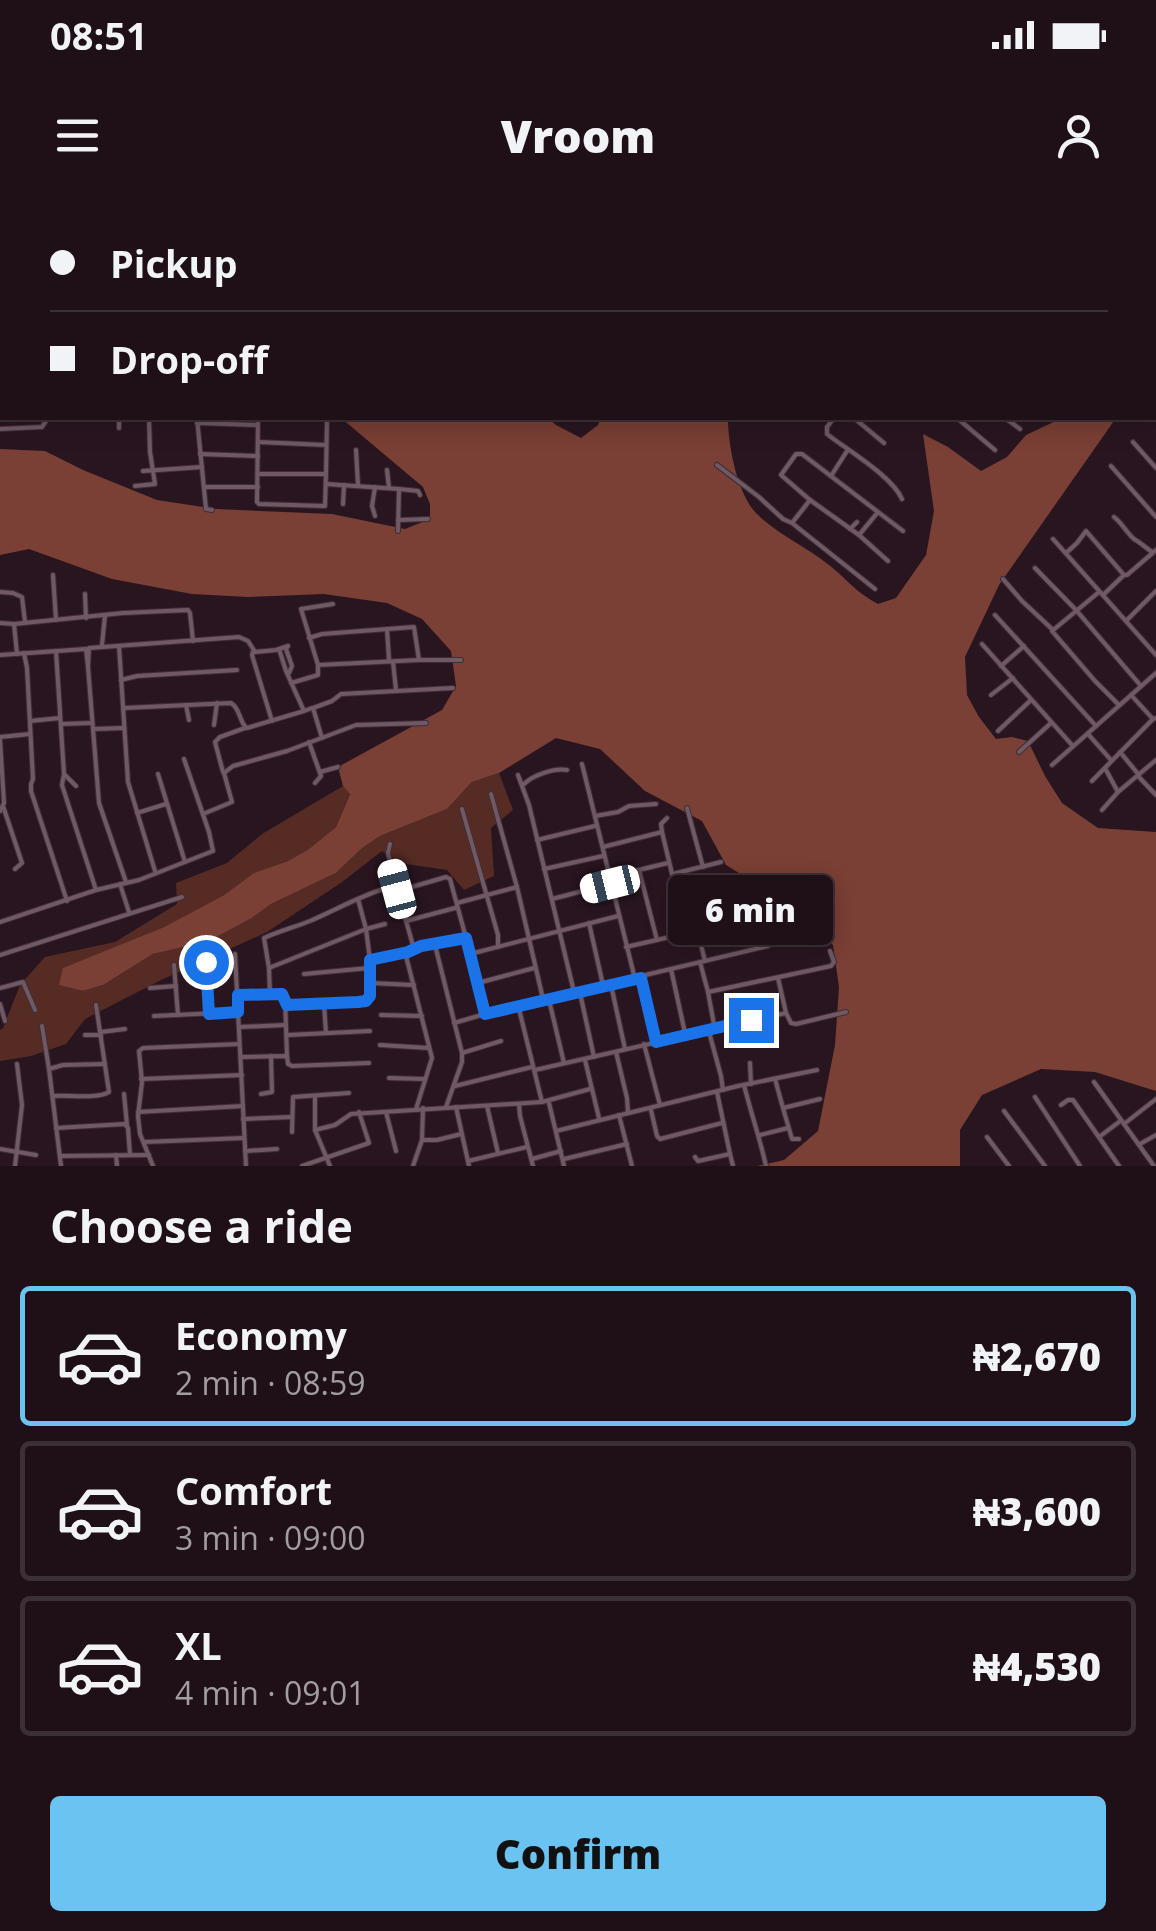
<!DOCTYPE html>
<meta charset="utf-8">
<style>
:root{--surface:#1f1018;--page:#271921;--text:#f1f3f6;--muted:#a19da2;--line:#3c3037;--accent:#6ac3f1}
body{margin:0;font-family:"Open Sans",sans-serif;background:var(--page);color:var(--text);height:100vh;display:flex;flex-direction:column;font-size:38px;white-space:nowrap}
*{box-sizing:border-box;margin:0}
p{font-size:32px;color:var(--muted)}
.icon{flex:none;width:55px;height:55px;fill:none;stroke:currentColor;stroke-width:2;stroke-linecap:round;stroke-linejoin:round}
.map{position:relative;height:966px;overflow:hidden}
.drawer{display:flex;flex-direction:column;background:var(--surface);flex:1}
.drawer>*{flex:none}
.hud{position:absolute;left:0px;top:0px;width:1158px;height:220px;box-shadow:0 5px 25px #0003,0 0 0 2px var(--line);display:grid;align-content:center;height:220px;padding:0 50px;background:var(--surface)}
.end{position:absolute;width:45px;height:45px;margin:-22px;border:12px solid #1a73e8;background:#fff;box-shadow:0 0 0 5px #fff}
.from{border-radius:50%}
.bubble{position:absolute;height:70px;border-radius:10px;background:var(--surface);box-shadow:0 5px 25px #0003,0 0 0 2px var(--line);font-size:32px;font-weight:800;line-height:70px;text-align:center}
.car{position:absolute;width:30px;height:60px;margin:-30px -15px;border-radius:12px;box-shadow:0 0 8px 2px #0007;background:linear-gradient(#fff 24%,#345 0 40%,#fff 0 76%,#345 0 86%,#fff 0)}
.hud b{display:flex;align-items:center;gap:35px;height:95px;font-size:38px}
.hud b+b{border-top:2px solid var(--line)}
.hud i{width:25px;height:25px;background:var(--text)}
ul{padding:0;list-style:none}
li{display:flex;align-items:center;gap:30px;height:140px;margin:0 20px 15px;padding:0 30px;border:5px solid var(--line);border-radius:10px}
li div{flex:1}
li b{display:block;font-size:38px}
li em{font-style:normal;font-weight:800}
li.on{border-color:var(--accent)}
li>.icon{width:90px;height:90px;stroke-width:1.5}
h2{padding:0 50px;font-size:45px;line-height:120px}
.primary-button{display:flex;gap:20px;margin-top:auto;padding:20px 50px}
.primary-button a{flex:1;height:115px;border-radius:10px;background:var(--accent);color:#111;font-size:40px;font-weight:800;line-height:115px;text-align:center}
.status{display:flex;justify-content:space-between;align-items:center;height:70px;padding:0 50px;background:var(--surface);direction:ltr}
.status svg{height:28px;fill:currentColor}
header{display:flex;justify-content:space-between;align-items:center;height:130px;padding:0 50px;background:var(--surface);font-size:45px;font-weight:800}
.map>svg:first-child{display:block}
.green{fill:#562b24}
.forest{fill:#7a3f35}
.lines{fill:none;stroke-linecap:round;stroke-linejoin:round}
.minor-casing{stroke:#3e2f37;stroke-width:6}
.primary-casing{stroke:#3e2f37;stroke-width:10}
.minor{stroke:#715865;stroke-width:4}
.primary{stroke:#c07588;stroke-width:8}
.route{stroke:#1a73e8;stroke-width:12}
</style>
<div class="status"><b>08:51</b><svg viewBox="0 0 49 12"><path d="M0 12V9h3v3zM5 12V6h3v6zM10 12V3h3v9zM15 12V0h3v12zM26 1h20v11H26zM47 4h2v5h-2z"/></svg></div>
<header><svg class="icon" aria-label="menu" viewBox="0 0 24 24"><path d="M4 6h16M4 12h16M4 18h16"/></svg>Vroom<svg class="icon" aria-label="person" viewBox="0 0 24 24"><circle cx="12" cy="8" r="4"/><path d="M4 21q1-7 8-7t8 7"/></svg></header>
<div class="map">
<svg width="1156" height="966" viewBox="0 0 1156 966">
<rect width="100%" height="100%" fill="#291520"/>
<polygon class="green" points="499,573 513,610 491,628 494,676 464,690 447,670 399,663 382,651 342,682 267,732 161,780 85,819 66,844 31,856 0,861 0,830 3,828 20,785 45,757 115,742 177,704 176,683 227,663 262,634 343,586 350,593 336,627 309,649 288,661 255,673 224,695 164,727 64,768 60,785 83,791 103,785 153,754 209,741 252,718 271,704 336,673 361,649 380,636 447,609 472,582"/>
<g class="forest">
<polygon points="0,0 249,0 246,2 2,3"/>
<path d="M341 218H548L556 225 581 238 598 225 601 218H728C728 245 737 294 757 314 777 334 807 347 829 365 848 380 854 391 878 404L896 398 926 355 934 311 923 234 948 247 981 271 1007 257 1026 235 1062 218H1116L999 385 965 457 967 495 979 517 996 539 1012 537 1028 541 1045 576 1062 603 1098 628 1156 632V891L1095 872 1041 869 982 895 960 930V966H757L784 960 818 931 835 845 839 787 833 745 785 702 726 665 702 621 645 591 600 549 556 538 499 573 472 582 447 609 380 636 361 649 336 673 271 704 252 718 209 741 153 754 103 785 83 791 59 785 63 768 164 727 224 695 254 673 288 661 309 649 336 627 350 594 343 586 338 567 442 510 456 486 451 451 422 419 387 403 324 394 248 397 192 394 112 379 29 349 0 355V249L45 251 83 270 157 300 216 309 332 314 405 329 430 319V304L423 287Z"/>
</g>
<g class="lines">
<g class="minor-casing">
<g id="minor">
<polyline points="419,0 420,2"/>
<polyline points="507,0 507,2"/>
<polyline points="872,0 875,2"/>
<polyline points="923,0 926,2"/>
<polyline points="951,0 952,2"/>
<polyline points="973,0 976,2"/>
<polyline points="1023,0 1027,2"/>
<polyline points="1075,0 1077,2"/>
<polyline points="515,2 524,0"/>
<polyline points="557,2 558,0"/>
<polyline points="591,2 592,0"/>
<polyline points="626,2 627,0"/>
<polyline points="835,2 837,0"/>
<polyline points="964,2 966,0"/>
<polyline points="1050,2 1052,0"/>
<polyline points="1110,2 1112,0"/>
<polyline points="1148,2 1150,0"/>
<polyline points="0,101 2,101"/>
<polyline points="0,136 2,136"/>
<polyline points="0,167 2,167"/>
<polyline points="0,199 2,199"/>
<polyline points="1155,213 1156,213"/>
<polyline points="75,218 109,218"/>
<polyline points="119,218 119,228"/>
<polyline points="197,218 206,309 212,310"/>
<polyline points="258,218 257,302 259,304 325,306 326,274"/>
<path d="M834 218 827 227V234C847 250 892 276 902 299"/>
<polyline points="854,218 884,243"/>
<polyline points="957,218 995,250"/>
<polyline points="1005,218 1020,229"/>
<polyline points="1143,218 1143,219"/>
<polyline points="197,223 257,225"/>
<polyline points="0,229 42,227 48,218"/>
<polyline points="258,242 326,245"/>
<polyline points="1133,242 1156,268"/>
<polyline points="356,250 358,285"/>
<polyline points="200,254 258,256"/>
<polyline points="717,265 759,297 783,319 792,323"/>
<polyline points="1111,266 1156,317"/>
<polyline points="387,270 389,288"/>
<polyline points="143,271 202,267"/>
<polyline points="259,274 326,274 327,220"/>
<polyline points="831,276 847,251"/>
<polyline points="326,284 399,289 398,331"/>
<polyline points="135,286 155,284 150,252 149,218"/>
<polyline points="205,287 258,287"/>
<polyline points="399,289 418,291 420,295"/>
<polyline points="810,300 859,335 888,361"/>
<polyline points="343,304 344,285"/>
<polyline points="878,312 903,331"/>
<polyline points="375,316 372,306 375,287"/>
<path d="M1114 317C1122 323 1126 332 1134 339 1141 343 1145 347 1152 352"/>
<polyline points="398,320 428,319"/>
<polyline points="850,329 857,322"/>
<polyline points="859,335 878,312 802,254 796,254 781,275 810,300 792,323 875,389"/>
<polyline points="1053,339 1156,455"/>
<polyline points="1066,353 1077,343 1086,331 1124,375"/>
<polyline points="1035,368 1076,410 1141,486"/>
<polyline points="53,375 56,420"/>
<polyline points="1003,379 1022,401 1052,429"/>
<polyline points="0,392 13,393 22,397 25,422"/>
<polyline points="1099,392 1052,431 1095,481 1119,505"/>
<polyline points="85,394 86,418"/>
<polyline points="1103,395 1124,375 1127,375 1156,350"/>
<polyline points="995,415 1096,526"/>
<polyline points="1126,421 1156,391"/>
<polyline points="0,423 14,424 123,413 188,410 190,413 193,441"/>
<polyline points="14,424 17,454"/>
<polyline points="387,429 389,460"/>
<polyline points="982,444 1072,545"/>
<polyline points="102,445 105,415"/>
<polyline points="119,446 128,582 155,671"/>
<polyline points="288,446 286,449 292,466 289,473"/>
<polyline points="279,449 286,471 304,511 312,508"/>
<polyline points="56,451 64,574 62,585 96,690"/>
<polyline points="253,452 252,455 272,521"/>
<polyline points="24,453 27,468 33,579 31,584 31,591 67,701"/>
<polyline points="0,455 86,449 88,467 89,448 239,437 248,441 255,452 276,450 288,446"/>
<polyline points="419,460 461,460"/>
<polyline points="393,462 396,490"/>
<polyline points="318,465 301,409 333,404"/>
<polyline points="1001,466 1024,446"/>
<polyline points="88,467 99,603 126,682"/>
<polyline points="121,480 137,476 237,470"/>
<polyline points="291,483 318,475 318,465 419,460 414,427 322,434 309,438"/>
<polyline points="991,495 1013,478"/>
<polyline points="1131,495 1153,519"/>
<polyline points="186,505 189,520"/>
<path d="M124 508 231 503C241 509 239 523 247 528L304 511"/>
<polyline points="30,521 60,518"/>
<polyline points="61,524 91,523"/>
<polyline points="214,525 217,503"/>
<polyline points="93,529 124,528"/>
<polyline points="998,531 1031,500"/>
<polyline points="1088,534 1111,560"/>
<polyline points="0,537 30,534"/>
<polyline points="322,538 313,508 332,501 341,494 453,488"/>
<polyline points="0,540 4,603 0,611"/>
<polyline points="309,542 321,576 315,583"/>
<polyline points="1019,552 1051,523"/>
<polyline points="1120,552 1139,575"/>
<polyline points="582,564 635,779"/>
<polyline points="1052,565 1156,473"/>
<polyline points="1106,570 1118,592"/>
<polyline points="223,572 215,542 220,537 245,528"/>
<polyline points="320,572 338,567"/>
<polyline points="64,574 76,586"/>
<polyline points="158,574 185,662"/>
<polyline points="518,575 529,605 574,792"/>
<polyline points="1138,576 1156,595"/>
<polyline points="1092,581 1153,519 1156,518"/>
<path d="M524 584C533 575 554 568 567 570"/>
<polyline points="491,594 517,687"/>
<polyline points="3,606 22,663 15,669"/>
<polyline points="687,608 703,667"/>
<polyline points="462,609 498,735 498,747"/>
<polyline points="1102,610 1118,592 1156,560"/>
<polyline points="137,613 166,604"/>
<polyline points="203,614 232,602 224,573 233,566 287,551 356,525 426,523"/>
<polyline points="595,616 618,612 629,606 656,604"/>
<polyline points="662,632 661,624 667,618"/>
<polyline points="537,640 595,626"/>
<polyline points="390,644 388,653 397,689"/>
<polyline points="603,647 662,632 686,732"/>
<polyline points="544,669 603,656"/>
<polyline points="639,670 657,740"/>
<polyline points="673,674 721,662"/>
<polyline points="609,677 668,663"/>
<polyline points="120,684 129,712"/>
<polyline points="398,691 446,677 450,679 466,738"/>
<polyline points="552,699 610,684"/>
<polyline points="457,703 517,687 543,799"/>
<polyline points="680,703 766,684"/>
<polyline points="406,721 455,708"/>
<polyline points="0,722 96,690 139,680 213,651 209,632 184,559"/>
<polyline points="589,723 603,785"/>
<polyline points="697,729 705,761"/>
<polyline points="435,745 462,853 462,862 446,907"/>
<polyline points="626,747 788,710 792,712 803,744"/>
<polyline points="235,754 246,966"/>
<polyline points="470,754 618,716"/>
<polyline points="0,755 182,697"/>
<polyline points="371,760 405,752"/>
<polyline points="206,762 209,812"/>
<polyline points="700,762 708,792 715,830"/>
<polyline points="174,765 178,815"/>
<polyline points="269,768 366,729 358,699"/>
<polyline points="671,769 685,833"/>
<polyline points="304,774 369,768"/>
<polyline points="641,778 656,841"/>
<polyline points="778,778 786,813"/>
<polyline points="370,783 414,785"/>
<polyline points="478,783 534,768"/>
<polyline points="611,785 625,849"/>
<polyline points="0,788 23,782 35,810"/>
<polyline points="150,788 176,786"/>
<polyline points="708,792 831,766 834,762 830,751"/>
<polyline points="580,793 594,857"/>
<path d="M238 795H270L269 768 264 738C279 731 295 727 310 721 338 709 363 694 393 686L397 689 414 749"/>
<polyline points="271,795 282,794 285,798 287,856"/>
<polyline points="549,800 564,863"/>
<polyline points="0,804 5,821"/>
<polyline points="324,804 326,833"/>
<polyline points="287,805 358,802 368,799 370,760 366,729 385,724"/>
<polyline points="518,805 542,902"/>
<polyline points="381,815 422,816"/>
<polyline points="154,816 239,812"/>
<polyline points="454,823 509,807 557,798 603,785 768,746 771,743 765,716"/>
<polyline points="42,826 49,869"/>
<polyline points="240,827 285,825"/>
<polyline points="101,832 125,829"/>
<polyline points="709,832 721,876 723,890"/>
<polyline points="85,835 101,835"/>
<polyline points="288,835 370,831"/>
<polyline points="644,844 660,905"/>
<polyline points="380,845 429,848"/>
<polyline points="616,852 627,898 628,913"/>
<polyline points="462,853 501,841"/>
<polyline points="242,857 287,856 288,864 292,866 369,863"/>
<polyline points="585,860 599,918"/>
<polyline points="750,863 751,884"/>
<polyline points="535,870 786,813 791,823 796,824 846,812"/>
<polyline points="389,878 424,879"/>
<polyline points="141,879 242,875"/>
<polyline points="775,879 783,908 820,899"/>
<polyline points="1094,882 1154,966"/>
<path d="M744 885C751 913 760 939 766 966"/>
<polyline points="455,886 532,867"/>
<polyline points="124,894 127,925"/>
<polyline points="261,894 272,892 271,856"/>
<path d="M54 896C69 895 98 899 109 892L96 805"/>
<polyline points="315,897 315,930"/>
<polyline points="1035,897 1080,966"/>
<polyline points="549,903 564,966"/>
<polyline points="519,904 520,916 533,966"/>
<polyline points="1061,905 1068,900 1073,900 1119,966"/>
<polyline points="487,906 498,953"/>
<polyline points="456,907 469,966"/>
<polyline points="783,908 792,939 799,939"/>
<polyline points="416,909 432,858 405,752 421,746 466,738 485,813"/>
<polyline points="651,910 657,936 660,939 722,923"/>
<polyline points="1004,911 1045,966"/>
<polyline points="138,912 243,906"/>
<polyline points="386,912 396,951"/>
<polyline points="619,915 632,966"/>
<polyline points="243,919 292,917"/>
<polyline points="1124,924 1156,899"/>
<polyline points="56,928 125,924 128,928 130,955"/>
<polyline points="556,931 738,886 817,870"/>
<polyline points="292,932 293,897 349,893"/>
<polyline points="760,935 788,928"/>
<polyline points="987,937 1009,966"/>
<polyline points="1099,937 1119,922"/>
<polyline points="422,940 437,940 461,934"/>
<polyline points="144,942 244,938"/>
<polyline points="1140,944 1156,935"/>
<polyline points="0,949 36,955"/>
<polyline points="245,951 277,949"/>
<polyline points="730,954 733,966"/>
<polyline points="116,955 117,966"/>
<polyline points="60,956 149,955"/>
<polyline points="695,957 698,961 730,954 717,892"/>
<polyline points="532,959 561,951"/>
<polyline points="564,959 627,944"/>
<polyline points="468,961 527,947"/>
<polyline points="15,966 22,905 17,864"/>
<polyline points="61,966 49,869 63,865 105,864"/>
<polyline points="153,966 140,934 138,916 142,882 139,851 143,848 239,844"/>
<polyline points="302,966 369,943 359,912"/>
<polyline points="330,966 315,930 335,925 351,914 542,902 590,889"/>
<polyline points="413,966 422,940 423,908"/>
</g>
</g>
<g class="primary-casing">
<g id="primary">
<polyline points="253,2 257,0"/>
<polyline points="0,86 2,85"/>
</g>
</g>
<use href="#minor" class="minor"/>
<use href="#primary" class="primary"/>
</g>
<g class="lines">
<polyline class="route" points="206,762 209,814 238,812 238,795 282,794 287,805 358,802 366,801 370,796 370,760 408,752 421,746 466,738 485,814 641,778 656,842 751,820"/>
</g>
</svg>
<i class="end from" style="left:206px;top:762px"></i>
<i class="end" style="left:751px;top:820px"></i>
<div class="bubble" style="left:668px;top:675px;width:165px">6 min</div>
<i class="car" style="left:610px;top:684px;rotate:256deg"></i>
<i class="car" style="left:397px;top:689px;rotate:345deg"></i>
<div class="hud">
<b><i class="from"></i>Pickup</b>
<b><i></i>Drop-off</b>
</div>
</div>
<section class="drawer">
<h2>Choose a ride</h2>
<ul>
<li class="on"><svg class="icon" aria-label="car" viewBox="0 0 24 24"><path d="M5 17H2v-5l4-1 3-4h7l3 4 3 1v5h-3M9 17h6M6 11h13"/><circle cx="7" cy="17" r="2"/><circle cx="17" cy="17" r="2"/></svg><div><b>Economy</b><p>2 min · 08:59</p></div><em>₦2,670</em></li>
<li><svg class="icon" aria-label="car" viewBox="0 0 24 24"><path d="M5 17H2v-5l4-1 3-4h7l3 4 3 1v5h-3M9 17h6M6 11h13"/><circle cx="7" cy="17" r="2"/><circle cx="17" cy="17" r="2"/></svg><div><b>Comfort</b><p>3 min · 09:00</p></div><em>₦3,600</em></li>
<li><svg class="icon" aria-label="car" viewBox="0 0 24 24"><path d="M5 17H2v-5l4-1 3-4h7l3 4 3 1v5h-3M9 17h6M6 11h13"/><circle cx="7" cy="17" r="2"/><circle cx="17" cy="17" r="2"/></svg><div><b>XL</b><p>4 min · 09:01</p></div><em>₦4,530</em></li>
</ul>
<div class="primary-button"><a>Confirm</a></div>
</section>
